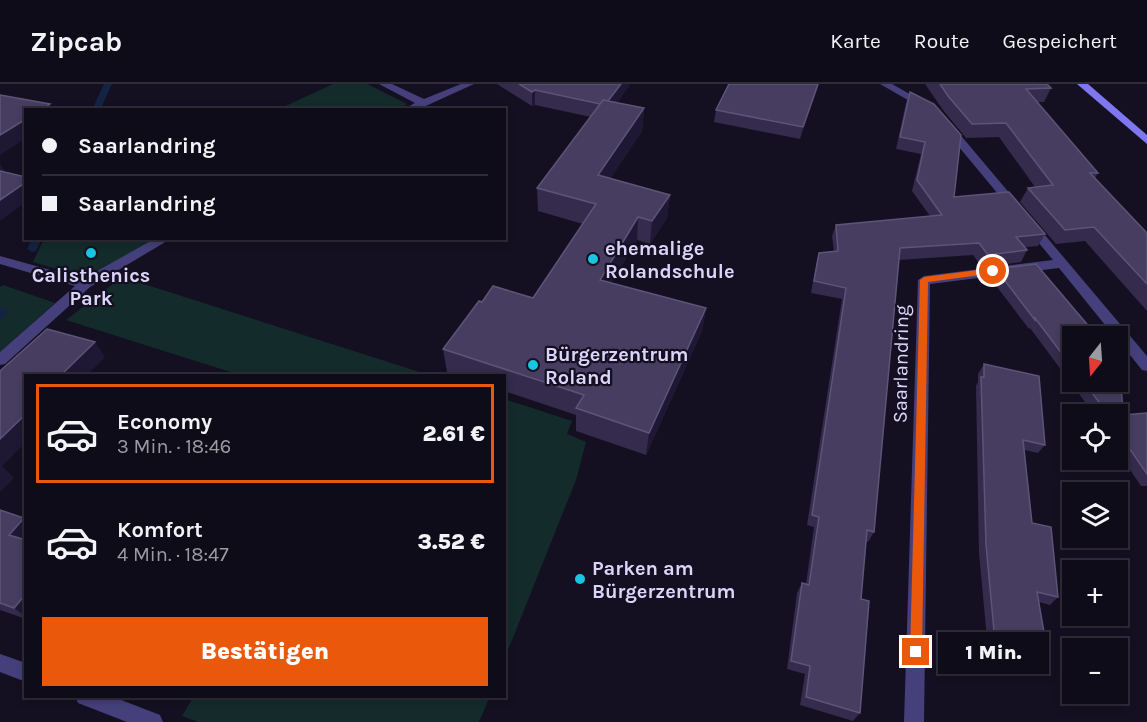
<!DOCTYPE html>
<html lang="de">
<meta charset="utf-8">
<style>
:root{--surface:#0f0c19;--page:#181522;--text:#f1f3f6;--muted:#9b9ba2;--line:#2f2c38;--accent:#ea580c}
body{margin:0;font-family:Karla,sans-serif;background:var(--page);color:var(--text);height:100vh;display:flex;flex-direction:column;font-size:22px;white-space:nowrap}
*{box-sizing:border-box;margin:0}
p{font-size:20px;color:var(--muted)}
.icon{flex:none;width:33px;height:33px;fill:none;stroke:currentColor;stroke-width:2;stroke-linecap:round;stroke-linejoin:round}
.map{position:relative;flex:1;overflow:hidden}
.side{position:absolute;left:24px;top:290px;width:482px;height:324px;display:flex;flex-direction:column;background:var(--surface);border-radius:0px;box-shadow:0 3px 9px #0003,0 0 0 2px var(--line)}
.side>*{flex:none}
.top-card{position:absolute;left:24px;top:24px;width:482px;height:132px;border-radius:0px;box-shadow:0 3px 9px #0003,0 0 0 2px var(--line);display:grid;align-content:center;height:132px;padding:0 18px;background:var(--surface)}
.needle{width:39px;rotate:197deg}
.controls{position:absolute;left:1062px;top:242px;display:grid;gap:12px}
.controls a{display:grid;place-items:center;width:66px;height:66px;border-radius:0px;background:var(--surface);box-shadow:0 3px 9px #0003,0 0 0 2px var(--line);font-size:30px}
.end{position:absolute;width:27px;height:27px;margin:-14px;border:8px solid #ea580c;background:#fff;box-shadow:0 0 0 3px #fff}
.from{border-radius:50%}
.bubble{position:absolute;height:42px;border-radius:0px;background:var(--surface);box-shadow:0 3px 9px #0003,0 0 0 2px var(--line);font-size:20px;font-weight:800;line-height:42px;text-align:center}
.top-card b{display:flex;align-items:center;gap:21px;height:57px;font-size:22px}
.top-card b+b{border-top:2px solid var(--line)}
.top-card i{width:15px;height:15px;background:var(--text)}
ul{padding:10px 0 0;list-style:none}
li{display:flex;align-items:center;gap:18px;height:99px;margin:0 12px 9px;padding:0 6px;border:3px solid transparent;border-radius:0px}
li div{flex:1}
li b{display:block;font-size:22px}
li em{font-style:normal;font-weight:800}
li.selected{border-color:var(--accent)}
li>.icon{width:54px;height:54px;stroke-width:1.5}
.action{display:flex;gap:12px;margin-top:auto;padding:12px 18px}
.action a{flex:1;height:69px;border-radius:0px;background:var(--accent);color:#fff;font-size:24px;font-weight:800;line-height:69px;text-align:center}
header{display:flex;align-items:center;gap:36px;box-sizing:border-box;height:84px;padding:0 30px;background:var(--surface);border-bottom:2px solid var(--line)}
header strong{font-size:28px}
nav{display:flex;gap:33px;margin-inline-start:auto;font-size:21px}
.map>svg:first-child{display:block}
.green{fill:#142b2b}
.lines{fill:none;stroke-linecap:round;stroke-linejoin:round}
.stream{fill:#132343;fill-rule:evenodd}
.street{fill:#45407b;fill-rule:evenodd}
.secondary{fill:#7f77f0;fill-rule:evenodd}
.wall{fill:#342b4d}
.shaded-wall{fill:#1f1834}
.building{fill:#463d60;stroke:#5d5578;stroke-width:1.5}
.route{fill:#ea580c}
.poi-dot{fill:#1ac5e2;stroke:#141021;stroke-width:2}
.labels{text-anchor:middle;dominant-baseline:central;stroke-width:4.5;stroke-linejoin:round;paint-order:stroke}
.poi-label{font-size:20px;font-weight:bold;fill:#dbd5fa;stroke:#141021;text-anchor:start}
.street-label{font-size:20px;fill:#dbd5fa;stroke:#141021}
</style>
<header>
<strong>Zipcab</strong>
<nav><a>Karte</a><a>Route</a><a>Gespeichert</a></nav>
</header>
<div class="map">
<svg width="1147" height="638" viewBox="0 0 1147 638">
<rect width="100%" height="100%" fill="#141021"/>
<g class="green">
<polygon points="333,0 367,0 407,20 397,26 279,25"/>
<polygon points="44,155 157,155 86,194 33,178"/>
<polygon points="122,193 429,291 240,291 66,236"/>
<polygon points="3,201 55,219 0,268 0,203"/>
<polygon points="504,315 572,337 567,350 586,358 576,396 504,576"/>
<polygon points="194,612 490,612 479,638 198,638 182,632"/>
</g>
<g class="lines">
<g class="stream">
<polygon points="104,0 112,0 100,26 92,26"/>
<polygon points="32,154 42,154 36,167 32,168 27,165"/>
<polygon points="4,223 9,227 4,234 0,235 0,225"/>
</g>
<g class="street">
<polygon points="379,0 392,0 424,15 461,0 474,0 417,26 402,26 415,19"/>
<polygon points="880,0 892,0 929,21 920,23"/>
<polygon points="948,40 952,41 1147,272 1147,287 1142,286 1118,256 1118,252 1114,252 1059,184 930,200 924,638 904,638 918,196 924,192 1053,176 944,45 944,41"/>
<polygon points="156,154 172,154 90,203 5,280 0,281 0,268 75,202 0,180 0,172 83,195"/>
<polygon points="0,570 26,579 26,598 0,588"/>
<polygon points="75,612 111,612 160,631 163,638 127,638 78,619"/>
</g>
<polygon class="secondary" points="1077,0 1088,0 1147,51 1147,60"/>
</g>
<g class="wall">
<polygon points="497,0 630,0 617,19 644,24 642,47 610,94 670,111 667,134 650,160 637,156 611,199 706,224 702,247 646,371 576,347 576,331 504,307 504,291 456,291 447,288 443,265 482,218 533,214 583,140 538,127 537,104 591,33 535,21 532,22"/>
<polygon points="729,0 819,0 800,55 714,38 716,26"/>
<polygon points="925,0 1047,0 1051,4 1044,18 1037,18 1098,89 1095,94 1147,149 1147,227 1085,157 1056,160 1020,118 1028,104 1035,103 999,53 966,54 943,26"/>
<polygon points="910,8 954,113 1045,150 1038,162 1025,163 1027,166 1021,178 982,183 973,171 899,176 874,448 868,458 866,457 861,515 860,629 853,637 800,621 805,590 787,585 797,509 802,499 806,500 814,443 807,441 842,215 811,209 816,181 819,169 834,168 832,152 836,141 930,132 912,107 921,70 896,65 906,19"/>
<polygon points="996,185 1072,252 1072,297 1118,297 1123,331 1147,329 1147,402 1141,402 1118,368 1118,330 1094,330 1030,244 1029,245 991,195"/>
<polygon points="984,280 1045,361 1038,369 1024,366 1032,439 1058,513 1050,521 1039,518 1046,560 1037,567 987,555 979,469 976,302 978,298 978,290"/>
<polygon points="0,426 26,436 26,535 0,526"/>
</g>
<g class="shaded-wall">
<polygon points="621,0 630,0 605,36 605,21"/>
<polygon points="818,0 819,0 818,2 800,55 803,43"/>
<polygon points="535,6 535,21 532,22 532,8"/>
<polygon points="50,20 54,26 42,26"/>
<polygon points="644,24 642,47 598,114 598,91"/>
<polygon points="26,35 26,54 0,71 0,51"/>
<polygon points="0,80 6,89 0,93"/>
<polygon points="26,98 26,118 0,137 0,116"/>
<polygon points="670,111 667,134 650,160 652,137"/>
<polygon points="638,133 637,156 599,219 600,196"/>
<polygon points="706,224 702,247 646,371 649,349"/>
<polygon points="95,258 105,273 87,291 61,291"/>
<polygon points="26,330 26,358 2,382 14,394 0,408 0,355"/>
<polygon points="24,434 26,436 26,463 9,451"/>
<polygon points="26,510 26,533 14,524"/>
</g>
<g class="building">
<polygon points="519,0 621,0 608,17 603,16 600,20 535,6 532,8"/>
<polygon points="729,0 818,0 803,43 716,26"/>
<polygon points="940,0 1047,0 1051,4 1026,5 1098,89 1090,89 1147,149 1147,200 1094,143 1065,146 1028,104 1053,101 1006,39 972,40 948,12"/>
<polygon points="910,8 934,20 961,51 954,113 1009,108 1045,150 1016,153 1027,166 988,171 979,159 900,164 874,448 867,446 861,515 869,517 860,629 806,613 810,582 791,577 802,499 809,501 819,433 812,431 846,204 814,197 819,169 838,167 836,141 942,131 917,96 925,58 900,53"/>
<polygon points="0,11 50,20 42,26 26,26 26,35 0,51"/>
<polygon points="603,16 644,24 598,91 670,111 652,137 638,133 600,196 706,224 649,349 576,324 584,311 443,265 479,217 482,218 493,202 533,214 596,120 537,104"/>
<polygon points="0,87 26,93 26,98 0,116"/>
<polygon points="1036,180 1097,252 1072,252 1072,283 1035,234 1035,236 996,185"/>
<polygon points="47,245 95,258 61,291 26,291 26,330 0,355 0,287"/>
<polygon points="984,280 1039,292 1045,361 1023,356 1032,439 1051,443 1058,513 1037,508 1046,560 994,547 986,461 981,293 984,293"/>
<polygon points="1118,281 1120,283 1123,331 1147,329 1147,390 1118,348 1118,330 1108,330 1083,297 1118,297"/>
<polygon points="0,426 24,434 9,451 26,456 26,510 14,524 0,519"/>
</g>
<polygon class="route" points="993,184 996,185 996,189 928,198 922,568 916,574 910,568 920,196 924,193"/>
<g class="poi-dot">
<circle cx="91" cy="169" r="6"/>
<circle cx="593" cy="175" r="6"/>
<circle cx="533" cy="281" r="6"/>
<circle cx="580" cy="495" r="6"/>
</g>
<g class="labels">
<g class="poi-label">
<text x="605" y="164">ehemalige<tspan x="605" dy="23">Rolandschule</tspan></text>
<text x="91" y="191" text-anchor="middle">Calisthenics<tspan x="91" dy="23">Park</tspan></text>
<text x="545" y="270">Bürgerzentrum<tspan x="545" dy="23">Roland</tspan></text>
<text x="592" y="484">Parken am<tspan x="592" dy="23">Bürgerzentrum</tspan></text>
</g>
<g class="street-label">
<text transform="translate(901 280) rotate(-89)">Saarlandring</text>
</g>
</g>
</svg>
<div class="controls">
<a><svg class="needle" viewBox="-14 -14 28 28"><path d="M0-13l5 13h-10z" fill="#e53935"/><path d="M0 13l5-13h-10z" fill="#9b9ba2"/></svg></a>
<a><svg class="icon" aria-label="locate" viewBox="0 0 24 24"><circle cx="12" cy="12" r="6"/><path d="M12 2v4M12 18v4M2 12h4M18 12h4"/></svg></a>
<a><svg class="icon" aria-label="layers" viewBox="0 0 24 24"><path d="M12 4l9 5-9 5-9-5zM3 14l9 5 9-5"/></svg></a>
<a>+</a>
<a>−</a>
</div>
<i class="end from" style="left:993px;top:187px"></i>
<i class="end" style="left:916px;top:568px"></i>
<div class="bubble" style="left:938px;top:548px;width:111px">1 Min.</div>
<div class="top-card">
<b><i class="from"></i>Saarlandring</b>
<b><i></i>Saarlandring</b>
</div>
<section class="side">
<ul>
<li class="selected"><svg class="icon" aria-label="car" viewBox="0 0 24 24"><path d="M5 17H2v-5l4-1 3-4h7l3 4 3 1v5h-3M9 17h6M6 11h13"/><circle cx="7" cy="17" r="2"/><circle cx="17" cy="17" r="2"/></svg><div><b>Economy</b><p>3 Min. · 18:46</p></div><em>2.61 €</em></li>
<li><svg class="icon" aria-label="car" viewBox="0 0 24 24"><path d="M5 17H2v-5l4-1 3-4h7l3 4 3 1v5h-3M9 17h6M6 11h13"/><circle cx="7" cy="17" r="2"/><circle cx="17" cy="17" r="2"/></svg><div><b>Komfort</b><p>4 Min. · 18:47</p></div><em>3.52 €</em></li>
</ul>
<div class="action"><a>Bestätigen</a></div>
</section>
</div>
